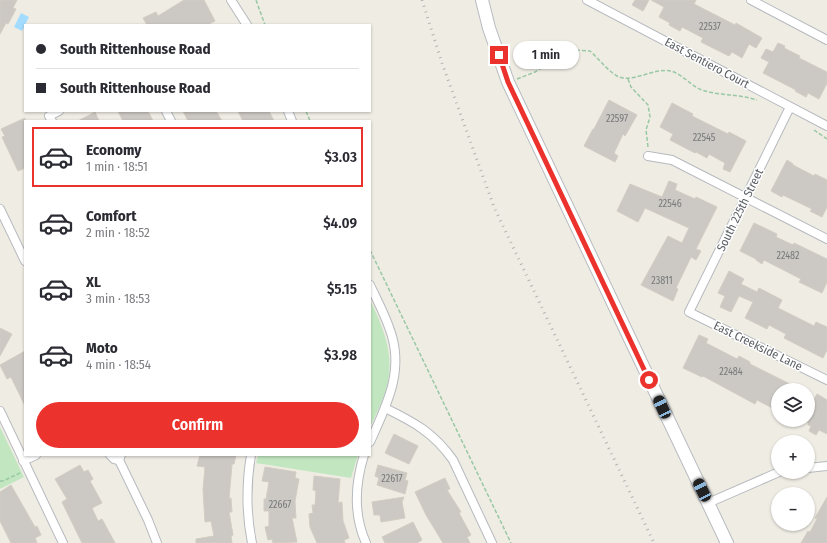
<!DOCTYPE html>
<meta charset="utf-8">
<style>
:root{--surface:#fff;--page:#f7f7f7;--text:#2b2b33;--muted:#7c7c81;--line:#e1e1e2;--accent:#eb322d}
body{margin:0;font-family:"Fira Sans Condensed",sans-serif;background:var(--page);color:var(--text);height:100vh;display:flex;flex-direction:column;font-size:15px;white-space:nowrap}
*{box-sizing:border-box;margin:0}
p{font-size:13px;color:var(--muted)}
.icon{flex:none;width:22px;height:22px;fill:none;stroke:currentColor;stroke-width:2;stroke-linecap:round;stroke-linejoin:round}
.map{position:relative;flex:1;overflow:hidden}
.sheet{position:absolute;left:24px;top:120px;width:347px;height:336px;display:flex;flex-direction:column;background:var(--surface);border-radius:0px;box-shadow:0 1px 3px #0004}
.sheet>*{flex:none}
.guide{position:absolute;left:24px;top:24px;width:347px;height:88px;border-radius:0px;box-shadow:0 1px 3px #0004;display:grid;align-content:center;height:88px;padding:0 12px;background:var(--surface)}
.controls{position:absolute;left:771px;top:383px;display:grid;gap:8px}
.controls a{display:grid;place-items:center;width:44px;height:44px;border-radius:50%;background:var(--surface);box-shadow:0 1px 3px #0004;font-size:20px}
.end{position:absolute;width:18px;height:18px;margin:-9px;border:5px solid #eb322d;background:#fff;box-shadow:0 0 0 2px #fff}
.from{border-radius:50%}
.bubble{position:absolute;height:28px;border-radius:14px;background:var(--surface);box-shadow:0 1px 3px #0004;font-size:13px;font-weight:600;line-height:28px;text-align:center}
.car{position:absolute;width:12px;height:24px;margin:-12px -6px;border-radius:5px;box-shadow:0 0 3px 1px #0007;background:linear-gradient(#222 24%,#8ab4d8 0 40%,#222 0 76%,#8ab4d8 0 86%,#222 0)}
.guide b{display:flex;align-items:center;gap:14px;height:38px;font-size:15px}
.guide b+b{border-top:1px solid var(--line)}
.guide i{width:10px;height:10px;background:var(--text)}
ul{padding:7px 0 0;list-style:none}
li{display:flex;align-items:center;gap:12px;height:60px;margin:0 8px 6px;padding:0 4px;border:2px solid transparent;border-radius:0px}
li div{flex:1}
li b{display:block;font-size:15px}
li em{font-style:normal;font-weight:600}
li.current{border-color:var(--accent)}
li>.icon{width:36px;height:36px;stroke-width:1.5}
.action{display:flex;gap:8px;margin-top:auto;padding:8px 12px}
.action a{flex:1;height:46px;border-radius:24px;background:var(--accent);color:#fff;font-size:16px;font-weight:600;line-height:46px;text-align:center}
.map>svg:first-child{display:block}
.green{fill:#c2e7c0}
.water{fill:#a3dcff}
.building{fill:#ccc8c3;stroke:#d3cdc2}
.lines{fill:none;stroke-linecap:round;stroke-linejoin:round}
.street-casing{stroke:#b6babe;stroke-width:10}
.secondary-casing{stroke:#b7bbc0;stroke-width:14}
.path{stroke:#99c8a4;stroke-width:1.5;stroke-dasharray:4 2;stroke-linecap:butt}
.street{stroke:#fff;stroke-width:8}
.secondary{stroke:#fff;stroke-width:12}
.rail{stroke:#b3b4b5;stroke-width:3;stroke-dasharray:1 5;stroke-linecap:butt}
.route{stroke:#eb322d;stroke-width:5}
.labels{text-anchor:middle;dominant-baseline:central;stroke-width:3;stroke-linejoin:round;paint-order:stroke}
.number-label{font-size:10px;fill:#787a7c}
.street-label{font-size:12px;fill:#5c6065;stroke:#fff}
</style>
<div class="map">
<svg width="827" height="543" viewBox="0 0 827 543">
<rect width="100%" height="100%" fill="#efece4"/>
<g class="green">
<path d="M370 300C385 331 397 361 384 396 380 406 375 417 370 427Z"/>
<polygon points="0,427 24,477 0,489"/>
<polygon points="258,455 358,455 351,478 256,463"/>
</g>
<polygon class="water" points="21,13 29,17 22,31 14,27"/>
<g class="building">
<polygon points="0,0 17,0 13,8 16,9 8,24 6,23 0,34"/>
<polygon points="184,0 204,0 215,21 207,25 147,25 143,18 156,12 158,16"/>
<polygon points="635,0 649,0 643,11 632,5"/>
<polygon points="651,0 696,0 694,4 735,25 736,23 762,38 756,48 749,44 742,58 732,52 729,56 701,42 703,38 682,27 680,31 669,25 670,23 659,17 664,7"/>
<polygon points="778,43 785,46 784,48 800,56 799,58 827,72 827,83 819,99 808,93 806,97 795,91 796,90 763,73 769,62 761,58 766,49 773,52"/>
<polygon points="609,100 637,115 625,136 623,134 614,153 618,156 615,162 584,146 593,129 594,129"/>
<polygon points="672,103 693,114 692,116 728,134 729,132 746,141 730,172 723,169 725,163 709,154 707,158 696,152 695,153 670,140 673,134 660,127"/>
<polygon points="118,111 148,111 153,121 123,121"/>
<polygon points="183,111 216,111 222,121 188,121"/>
<polygon points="238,111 269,111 274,121 243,121"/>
<polygon points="95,112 99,121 78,121"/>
<polygon points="25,118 25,168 18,171 2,137 5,136 1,129"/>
<polygon points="787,160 793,164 793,165 814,176 815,174 827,180 827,207 822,217 810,211 812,209 783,195 782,197 771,191"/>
<polygon points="669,181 677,184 675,190 695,199 696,197 717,207 696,249 701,251 696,260 691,257 676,288 678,289 673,301 641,285 668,236 682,243 689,228 645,208 638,222 617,211 630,184 662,197"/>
<polygon points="754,223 777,234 776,237 793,245 794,243 827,259 827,282 822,293 799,282 801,279 764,260 762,264 756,260 756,259 740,251"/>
<polygon points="729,271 744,279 741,284 757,292 759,288 782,300 778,308 814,326 816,322 827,327 827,350 823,358 784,338 786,334 769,325 767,329 745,318 753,302 739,296 731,312 720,307 725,296 718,293"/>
<polygon points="0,328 12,334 0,356"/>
<polygon points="699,335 708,339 706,343 737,359 739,356 750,362 750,364 802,390 778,390 778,411 757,400 755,404 703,376 702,377 683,368"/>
<polygon points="25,351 25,406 11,377 7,379 0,365"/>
<polygon points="817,394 827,400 827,434 819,430 816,435 809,431 811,426 808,425 808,410"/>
<polygon points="394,434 418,446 409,464 385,453"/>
<polygon points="200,455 236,455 234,464 232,464 229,499 231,498 232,512 229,512 233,535 231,536 232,543 196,543 196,539 214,536 211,521 205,522 203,490 205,467 197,466"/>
<polygon points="80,465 84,472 88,470 93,479 90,481 102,503 92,508 98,521 102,519 115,543 82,543 62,502 67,499 55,479"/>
<polygon points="378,465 407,473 405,480 408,481 405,494 377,485 379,478 375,476"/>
<polygon points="265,467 296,472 295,478 299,479 295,501 296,518 292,518 297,542 273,543 272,539 268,540 265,527 269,526 269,511 264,511 264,499 266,499 269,482 262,481"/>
<polygon points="314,476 340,479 338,503 342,502 343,521 349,538 344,540 345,543 317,543 310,527 309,514 313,513 312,505 315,505 316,491 313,490"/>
<polygon points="445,478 450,489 447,490 461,512 459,513 471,535 467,537 470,543 443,543 426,515 415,492"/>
<polygon points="11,485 35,527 37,526 41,535 35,538 37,543 11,543 0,521 0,492"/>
<polygon points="404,497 402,502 405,518 381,522 380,515 374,515 372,502"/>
<polygon points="827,497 827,543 801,543 808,531 810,532 817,519 815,518"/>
<polygon points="413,522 422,540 417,543 385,543 382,537"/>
</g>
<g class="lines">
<g class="street-casing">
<g id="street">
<polyline points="231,0 247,25"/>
<polyline points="587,0 827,126"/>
<polyline points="751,0 827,40"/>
<polyline points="790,107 689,312 827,380"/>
<polyline points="166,111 171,121"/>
<polyline points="288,111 292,121"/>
<polyline points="52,121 49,116 59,111"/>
<polyline points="648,156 672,160 827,239"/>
<polyline points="0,209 25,261"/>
<path d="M370 285C377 300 385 315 390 330 405 371 386 406 370 442"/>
<path d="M385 408C414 422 434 433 453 460L492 543"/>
<polyline points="0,411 63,543"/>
<polyline points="110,455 114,459 119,460"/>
<polyline points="121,455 119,460 148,520 157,543"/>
<path d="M251 455C246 485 246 513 252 543"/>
<path d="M364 455C355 484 353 514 366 543"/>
<polyline points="23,461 36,455"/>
<polyline points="808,468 827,466"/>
<polyline points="708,503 779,472"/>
</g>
</g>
<g class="secondary-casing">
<polyline id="secondary" points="482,0 489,28 508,82 727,543"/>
</g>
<g class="path">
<polyline points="256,0 265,25"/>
<path d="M517 79 535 72 559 57 576 50 590 51C599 59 607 70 617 76 632 84 654 67 671 71 682 74 691 86 702 90 720 96 739 94 757 100"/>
<polyline points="628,79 631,87 648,105 650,117 646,130 648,147"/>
<polyline points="306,111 310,121"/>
<polyline points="814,130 827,139"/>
<polyline points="370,250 511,543"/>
<polyline points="0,481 3,481 20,473"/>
</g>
<use href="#street" class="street"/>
<use href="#secondary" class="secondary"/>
<polyline class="rail" points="422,0 442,63 494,207 654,543"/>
</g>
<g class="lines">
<polyline class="route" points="499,55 508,82 649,380"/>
</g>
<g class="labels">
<g class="number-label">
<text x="710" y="27">22537</text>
<text x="617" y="119">22597</text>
<text x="704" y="138">22545</text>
<text x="670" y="204">22546</text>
<text x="788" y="256">22482</text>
<text x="662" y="281">23811</text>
<text x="731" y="372">22484</text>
<text x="392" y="479">22617</text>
<text x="280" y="505">22667</text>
</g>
<g class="street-label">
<text transform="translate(707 63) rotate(28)">East Sentiero Court</text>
<text transform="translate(740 210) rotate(-64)">South 225th Street</text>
<text transform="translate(758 346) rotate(26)">East Creekside Lane</text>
</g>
</g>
</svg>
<div class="controls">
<a><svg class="icon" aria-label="layers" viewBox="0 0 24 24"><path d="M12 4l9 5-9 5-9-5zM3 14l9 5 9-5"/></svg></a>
<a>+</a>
<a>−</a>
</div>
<i class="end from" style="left:649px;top:380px"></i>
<i class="end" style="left:499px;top:55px"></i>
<div class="bubble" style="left:513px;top:41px;width:66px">1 min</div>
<i class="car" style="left:662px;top:407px;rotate:335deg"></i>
<i class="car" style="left:702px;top:490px;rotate:334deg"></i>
<div class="guide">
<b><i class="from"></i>South Rittenhouse Road</b>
<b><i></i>South Rittenhouse Road</b>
</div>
<section class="sheet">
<ul>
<li class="current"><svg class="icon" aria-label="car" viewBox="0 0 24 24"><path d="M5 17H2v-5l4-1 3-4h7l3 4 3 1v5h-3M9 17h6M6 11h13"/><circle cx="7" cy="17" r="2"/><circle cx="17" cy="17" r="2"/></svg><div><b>Economy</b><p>1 min · 18:51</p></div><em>$3.03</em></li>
<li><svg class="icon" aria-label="car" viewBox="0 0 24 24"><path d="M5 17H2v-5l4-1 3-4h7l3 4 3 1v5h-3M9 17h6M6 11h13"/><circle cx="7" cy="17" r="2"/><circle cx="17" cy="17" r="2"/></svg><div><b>Comfort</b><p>2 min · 18:52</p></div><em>$4.09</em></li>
<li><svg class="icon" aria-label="car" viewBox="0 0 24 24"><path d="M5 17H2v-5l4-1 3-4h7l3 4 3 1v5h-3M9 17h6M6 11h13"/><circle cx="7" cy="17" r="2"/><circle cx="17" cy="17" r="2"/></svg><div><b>XL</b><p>3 min · 18:53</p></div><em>$5.15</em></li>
<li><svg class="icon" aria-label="car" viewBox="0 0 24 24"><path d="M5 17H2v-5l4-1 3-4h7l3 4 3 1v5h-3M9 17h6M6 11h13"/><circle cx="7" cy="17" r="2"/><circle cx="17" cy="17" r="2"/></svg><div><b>Moto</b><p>4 min · 18:54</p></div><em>$3.98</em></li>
</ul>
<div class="action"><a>Confirm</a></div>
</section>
</div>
